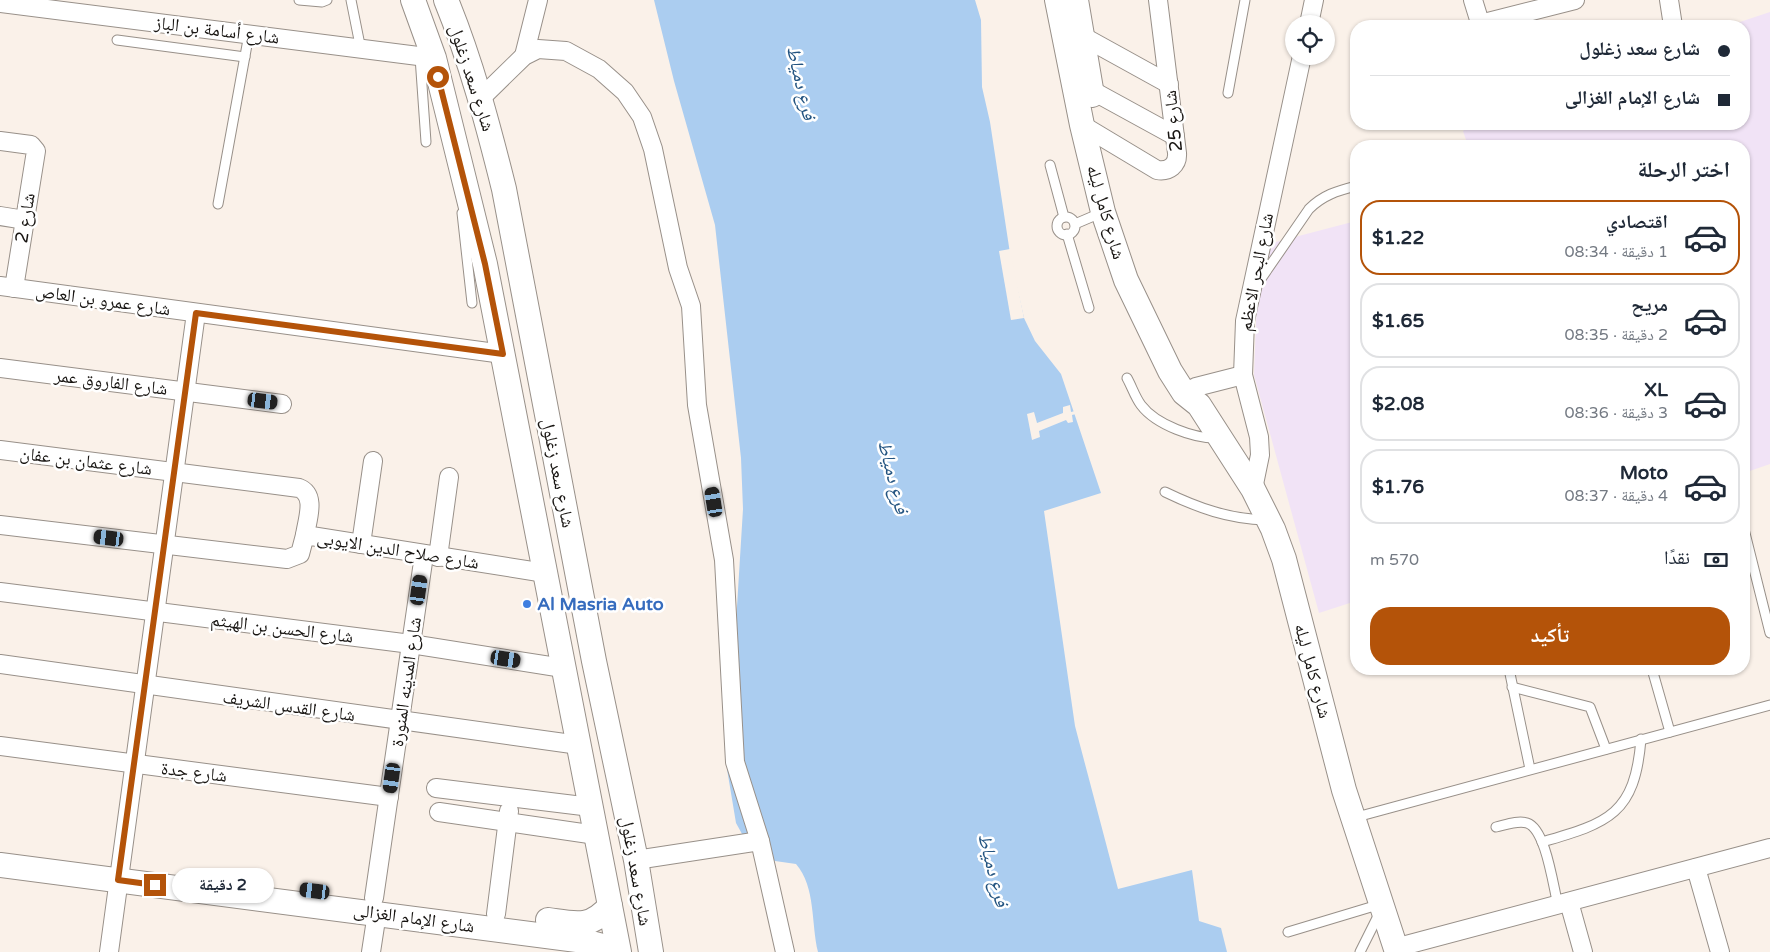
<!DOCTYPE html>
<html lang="ar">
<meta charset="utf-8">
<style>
:root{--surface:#fff;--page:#f6f6f7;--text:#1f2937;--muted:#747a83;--line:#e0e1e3;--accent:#b45309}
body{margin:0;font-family:"Varela Round","Noto Naskh Arabic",sans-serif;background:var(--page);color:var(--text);direction:rtl;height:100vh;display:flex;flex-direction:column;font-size:19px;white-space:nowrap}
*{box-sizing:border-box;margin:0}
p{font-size:16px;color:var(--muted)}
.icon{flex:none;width:28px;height:28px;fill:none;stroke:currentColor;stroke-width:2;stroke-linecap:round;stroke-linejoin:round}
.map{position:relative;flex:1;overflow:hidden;direction:ltr}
.panel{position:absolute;left:1350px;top:140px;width:400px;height:535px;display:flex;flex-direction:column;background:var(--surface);border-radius:20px;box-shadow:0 1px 4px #0004;direction:rtl}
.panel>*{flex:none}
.guide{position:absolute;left:1350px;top:20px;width:400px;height:110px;border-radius:20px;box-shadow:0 1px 4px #0004;direction:rtl;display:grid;align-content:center;height:110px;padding:0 20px;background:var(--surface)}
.fabs{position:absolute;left:1285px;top:15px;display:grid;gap:10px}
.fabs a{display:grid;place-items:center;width:50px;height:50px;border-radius:50%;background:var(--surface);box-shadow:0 1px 4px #0004;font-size:25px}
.end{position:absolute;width:22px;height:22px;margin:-11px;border:6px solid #b45309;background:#fff;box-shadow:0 0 0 2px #fff}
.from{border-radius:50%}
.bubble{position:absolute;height:35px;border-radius:18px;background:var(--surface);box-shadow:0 1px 4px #0004;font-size:16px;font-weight:800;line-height:35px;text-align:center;direction:rtl}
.car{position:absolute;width:15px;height:30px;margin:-15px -8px;border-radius:6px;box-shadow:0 0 4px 1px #0007;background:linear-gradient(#222 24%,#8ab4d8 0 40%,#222 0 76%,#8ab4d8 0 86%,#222 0)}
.guide b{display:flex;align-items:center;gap:18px;height:48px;font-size:19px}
.guide b+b{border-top:1px solid var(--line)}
.guide i{width:12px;height:12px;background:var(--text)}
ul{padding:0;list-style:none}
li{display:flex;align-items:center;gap:15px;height:75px;margin:0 10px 8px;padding:0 10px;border:2px solid var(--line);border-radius:20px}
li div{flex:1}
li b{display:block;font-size:19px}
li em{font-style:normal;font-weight:800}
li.current{border-color:var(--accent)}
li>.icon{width:45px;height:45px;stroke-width:1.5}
h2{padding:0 20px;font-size:22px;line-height:60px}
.pay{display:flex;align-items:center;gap:12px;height:55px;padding:0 20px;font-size:19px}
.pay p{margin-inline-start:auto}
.action{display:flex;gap:10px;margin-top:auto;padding:10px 20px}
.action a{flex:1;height:58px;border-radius:20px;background:var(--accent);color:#fff;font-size:20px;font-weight:800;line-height:58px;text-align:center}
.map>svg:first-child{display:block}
.industrial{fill:#f1e3f6}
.water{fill:#abcdf0}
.pier{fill:#faf1e9}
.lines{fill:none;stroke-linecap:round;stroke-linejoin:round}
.lane-casing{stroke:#989089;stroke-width:11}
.street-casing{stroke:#989089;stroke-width:20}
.secondary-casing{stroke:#989089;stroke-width:26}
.lane{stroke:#fff;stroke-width:9}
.street{stroke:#fff;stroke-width:18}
.secondary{stroke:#fff;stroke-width:24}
.route{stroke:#b45309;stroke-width:6}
.shop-dot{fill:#3f7fe0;stroke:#fff;stroke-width:2}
.labels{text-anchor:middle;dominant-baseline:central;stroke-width:5;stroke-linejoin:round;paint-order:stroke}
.street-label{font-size:18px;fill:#181512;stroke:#fff}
.shop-label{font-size:18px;font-weight:bold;fill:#366cbe;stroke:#fff;text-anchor:start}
.water-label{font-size:19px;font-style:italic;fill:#235481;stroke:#fff}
</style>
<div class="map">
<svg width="1770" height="952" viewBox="0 0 1770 952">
<rect width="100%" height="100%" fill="#faf1e9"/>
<g class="industrial">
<polygon points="1770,12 1770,464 1744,473 1744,146 1468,146 1463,131 1473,124 1744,124 1744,26 1728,26"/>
<polygon points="1356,221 1356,601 1319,613 1254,375 1257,298 1268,244"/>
</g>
<path class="water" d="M654 0H975L981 20 982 87 990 122 1011 260 1024 318 1035 341 1061 374 1101 493 1044 511 1075 726 1118 889 1192 870 1199 921 1221 928 1227 952H818C811 924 816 887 796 864L775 861 758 853 747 843 736 823 727 769 743 509 741 458 715 225 674 81Z"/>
<g class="pier">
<polygon points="1010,249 1024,318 1011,320 999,251"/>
<polygon points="1070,405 1071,412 1075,411 1076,414 1072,415 1073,422 1068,423 1066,420 1039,431 1040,437 1032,440 1027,414 1034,412 1037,423 1063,413 1063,407"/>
</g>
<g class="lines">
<g class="lane-casing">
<g id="lane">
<polyline points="299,0 322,2 327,0"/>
<polyline points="351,0 361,50"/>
<polyline points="117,40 245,57"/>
<polyline points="420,57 426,142"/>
<polyline points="1228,93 1245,0"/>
<polyline points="1050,165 1064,217"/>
<polyline points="218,204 249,34"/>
<polyline points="462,213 472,303"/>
<circle cx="1066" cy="226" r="9"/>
<polyline points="1075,224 1103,212"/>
<polyline points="1067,234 1089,308"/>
<path d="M1256 286 1309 209C1323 195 1337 191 1356 186"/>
<path d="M1127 378C1132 387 1135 397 1141 405 1156 425 1195 439 1218 438"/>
<path d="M1165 492C1198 508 1229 519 1266 520"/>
<polyline points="1744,529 1770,633"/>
<polyline points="1509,669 1530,769"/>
<polyline points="1652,669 1670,732"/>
<polyline points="1512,687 1590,707 1606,749"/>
<polyline points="1353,818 1770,705"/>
<path d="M1496 827C1505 825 1518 820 1527 823 1546 829 1553 886 1558 905"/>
<path d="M1542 842C1609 823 1635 814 1641 739"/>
<polyline points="1288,932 1381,904"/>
<polyline points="1360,952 1380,912"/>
</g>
</g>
<g class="street-casing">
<g id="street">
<polyline points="1473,0 1481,26"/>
<polyline points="1669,0 1673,26"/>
<polyline points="0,3 434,58"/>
<polyline points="1309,24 1314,0"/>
<polyline points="1480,24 1575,0"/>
<polyline points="1082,36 1169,84"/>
<polyline points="524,56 538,0"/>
<polyline points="1091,90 1175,136"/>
<polyline points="480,99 524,56 538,49 566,51 599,69 625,92 642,117 653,149 678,268 691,306 697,405 724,560 735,762 760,841 785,952"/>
<path d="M1082 125 1157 170C1169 172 1178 165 1177 153L1158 0"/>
<polyline points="0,141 31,145 36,151 14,288"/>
<polyline points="0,216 25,220"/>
<polyline points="0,286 503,354"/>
<polyline points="0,368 282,404"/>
<polyline points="1184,393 1196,387 1243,375"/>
<path d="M0 450 299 488C317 495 307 520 305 535"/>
<polyline points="1253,489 1260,455 1259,437 1243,375 1245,321 1302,56"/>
<polyline points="0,525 287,559 300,554 305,535 545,573"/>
<polyline points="361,544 373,461"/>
<polyline points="438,557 449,477"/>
<polyline points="0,592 411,644 563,668"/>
<polyline points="0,664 579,745"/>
<polyline points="0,746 389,797"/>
<polyline points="436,788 591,807"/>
<polyline points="439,812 596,835"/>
<polyline points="636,860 760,841"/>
<polyline points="1696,868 1720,952"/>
<polyline points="374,898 424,555"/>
<polyline points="1569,902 1583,952"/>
<polyline points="496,914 509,811"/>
<polyline points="1395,948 1770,848"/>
<polyline points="109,952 196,313"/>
<polyline points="371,952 377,913"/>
</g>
</g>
<g class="secondary-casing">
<g id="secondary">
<polyline points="413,0 434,58 485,264 619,952"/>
<path d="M446 0C471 61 488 125 504 189L594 661 636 860 651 952"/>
<polyline points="1057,0 1082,125 1103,212 1126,280 1170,371 1184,393 1199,405 1253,489 1273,529 1284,559 1344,790 1397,952"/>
<polyline points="1076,0 1092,95"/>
<polyline points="0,865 584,941 618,950"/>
<path d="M548 920C576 924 590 929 610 906"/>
</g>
</g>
<use href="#lane" class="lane"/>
<use href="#street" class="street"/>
<use href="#secondary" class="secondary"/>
</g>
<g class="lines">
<polyline class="route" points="155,885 118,880 196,313 503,354 485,264 438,77"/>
</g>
<circle class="shop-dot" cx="527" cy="604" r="5"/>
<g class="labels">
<g class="street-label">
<text transform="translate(217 30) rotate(7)">شارع أسامة بن الباز</text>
<text transform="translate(472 78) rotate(72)">شارع سعد زغلول</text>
<text transform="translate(1173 121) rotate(-96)">شارع 25</text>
<text transform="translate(1106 212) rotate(74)">شارع كامل ليله</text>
<text transform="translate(25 218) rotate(-81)">شارع 2</text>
<text transform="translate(1256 272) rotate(-79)">شارع البحر الاعظم</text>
<text transform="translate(103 300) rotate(8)">شارع عمرو بن العاص</text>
<text transform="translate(111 382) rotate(7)">شارع الفاروق عمر</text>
<text transform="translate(86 461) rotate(7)">شارع عثمان بن عفان</text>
<text transform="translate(558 473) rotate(79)">شارع سعد زغلول</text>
<text transform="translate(398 550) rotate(9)">شارع صلاح الدين الايوبى</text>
<text transform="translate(282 628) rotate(7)">شارع الحسن بن الهيثم</text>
<text transform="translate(1313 671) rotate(75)">شارع كامل ليله</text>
<text transform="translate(406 682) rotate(-82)">شارع المدينه المنورة</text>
<text transform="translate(289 706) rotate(8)">شارع القدس الشريف</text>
<text transform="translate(194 772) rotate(7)">شارع جدة</text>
<text transform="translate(636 871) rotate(80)">شارع سعد زغلول</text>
<text transform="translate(414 918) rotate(8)">شارع الإمام الغزالى</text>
</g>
<g class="shop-label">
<text x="537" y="604">Al Masria Auto</text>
</g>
<g class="water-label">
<text transform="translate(801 83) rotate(77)">فرع دمياط</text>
<text transform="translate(893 477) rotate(76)">فرع دمياط</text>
<text transform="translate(993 870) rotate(76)">فرع دمياط</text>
</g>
</g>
</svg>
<div class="fabs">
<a><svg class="icon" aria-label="locate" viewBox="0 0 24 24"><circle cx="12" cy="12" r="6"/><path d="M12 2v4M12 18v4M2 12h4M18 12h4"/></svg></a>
</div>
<i class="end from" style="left:438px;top:77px"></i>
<i class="end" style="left:155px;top:885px"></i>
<div class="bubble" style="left:172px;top:868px;width:102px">2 دقيقة</div>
<i class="car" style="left:263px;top:401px;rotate:97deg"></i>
<i class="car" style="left:714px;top:502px;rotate:351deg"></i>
<i class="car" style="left:109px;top:538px;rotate:277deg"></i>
<i class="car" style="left:419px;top:590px;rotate:8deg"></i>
<i class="car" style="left:506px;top:659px;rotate:99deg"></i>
<i class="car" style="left:392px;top:778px;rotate:188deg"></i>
<i class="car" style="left:315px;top:891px;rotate:277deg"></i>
<div class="guide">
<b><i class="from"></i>شارع سعد زغلول</b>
<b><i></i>شارع الإمام الغزالى</b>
</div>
<section class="panel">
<h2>اختر الرحلة</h2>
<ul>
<li class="current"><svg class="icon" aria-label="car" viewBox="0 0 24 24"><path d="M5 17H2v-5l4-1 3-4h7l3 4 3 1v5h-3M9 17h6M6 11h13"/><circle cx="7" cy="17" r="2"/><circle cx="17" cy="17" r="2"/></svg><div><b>اقتصادي</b><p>1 دقيقة · 08:34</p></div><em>$1.22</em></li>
<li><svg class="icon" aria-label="car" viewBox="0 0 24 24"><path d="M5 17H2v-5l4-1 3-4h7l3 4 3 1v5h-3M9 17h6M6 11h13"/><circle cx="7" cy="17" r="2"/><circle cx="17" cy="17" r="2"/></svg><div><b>مريح</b><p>2 دقيقة · 08:35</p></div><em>$1.65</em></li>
<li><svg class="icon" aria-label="car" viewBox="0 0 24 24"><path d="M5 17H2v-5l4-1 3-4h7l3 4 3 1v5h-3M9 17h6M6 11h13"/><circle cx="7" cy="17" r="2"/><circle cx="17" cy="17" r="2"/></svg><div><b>XL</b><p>3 دقيقة · 08:36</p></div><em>$2.08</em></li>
<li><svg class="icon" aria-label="car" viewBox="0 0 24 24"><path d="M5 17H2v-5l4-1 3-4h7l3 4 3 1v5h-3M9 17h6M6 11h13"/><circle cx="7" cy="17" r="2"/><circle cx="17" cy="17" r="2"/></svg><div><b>Moto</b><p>4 دقيقة · 08:37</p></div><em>$1.76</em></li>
</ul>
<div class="pay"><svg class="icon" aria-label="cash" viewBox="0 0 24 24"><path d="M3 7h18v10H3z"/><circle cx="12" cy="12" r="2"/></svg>نقدًا<p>570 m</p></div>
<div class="action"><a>تأكيد</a></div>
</section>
</div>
